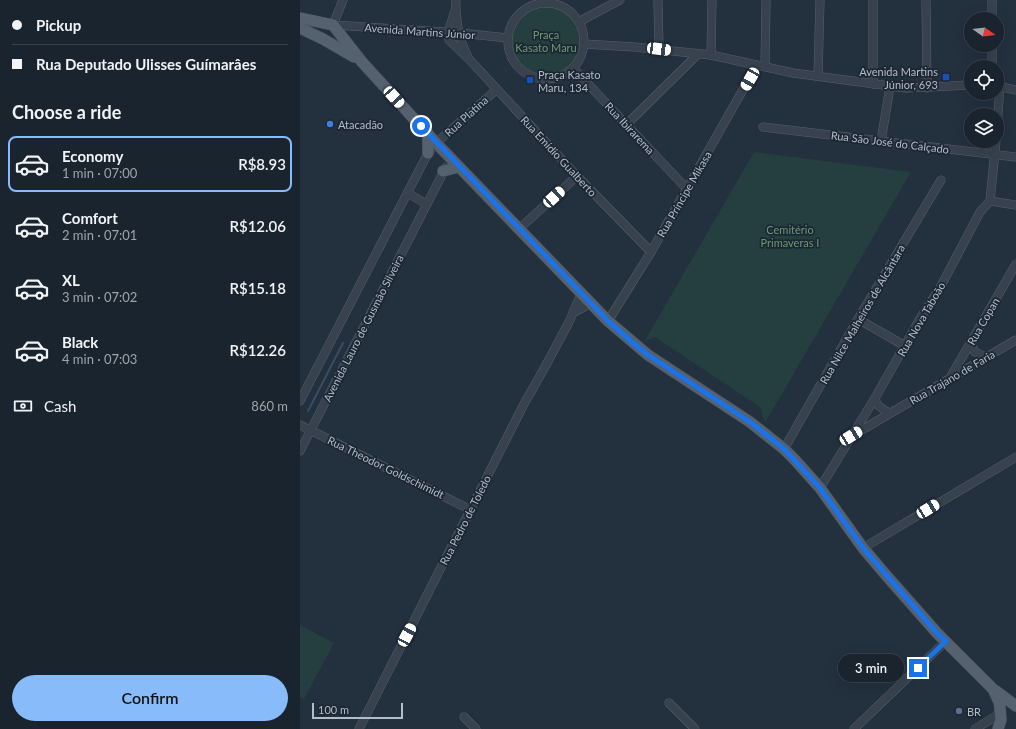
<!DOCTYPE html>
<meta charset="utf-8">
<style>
:root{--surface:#1a242e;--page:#27303a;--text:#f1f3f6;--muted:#9fa4aa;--line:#38414a;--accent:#87bbfa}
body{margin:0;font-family:Lato,sans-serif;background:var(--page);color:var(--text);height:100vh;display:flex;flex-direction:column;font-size:15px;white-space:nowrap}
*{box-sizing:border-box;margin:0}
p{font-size:13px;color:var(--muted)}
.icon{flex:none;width:22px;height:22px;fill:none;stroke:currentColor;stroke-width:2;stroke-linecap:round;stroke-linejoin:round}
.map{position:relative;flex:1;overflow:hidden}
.side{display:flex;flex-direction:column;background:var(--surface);width:300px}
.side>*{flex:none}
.guide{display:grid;align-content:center;height:88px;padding:0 12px;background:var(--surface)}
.needle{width:26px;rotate:104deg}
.buttons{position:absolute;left:664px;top:12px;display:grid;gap:8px}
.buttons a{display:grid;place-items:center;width:40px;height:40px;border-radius:50%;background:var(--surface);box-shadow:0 4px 16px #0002,0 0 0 1px var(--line);font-size:20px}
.scale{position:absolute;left:12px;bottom:10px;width:91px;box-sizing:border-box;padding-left:4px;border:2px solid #b3bdc9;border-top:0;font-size:11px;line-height:14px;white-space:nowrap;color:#b3bdc9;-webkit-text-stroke:3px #1c2733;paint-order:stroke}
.end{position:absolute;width:18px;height:18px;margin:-9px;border:5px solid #1a73e8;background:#fff;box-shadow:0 0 0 2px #fff}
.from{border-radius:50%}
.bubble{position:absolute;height:28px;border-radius:14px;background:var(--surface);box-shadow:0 4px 16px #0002,0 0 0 1px var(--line);font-size:13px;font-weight:600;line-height:28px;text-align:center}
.car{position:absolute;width:12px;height:24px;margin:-12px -6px;border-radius:5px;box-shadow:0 0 3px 1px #0007;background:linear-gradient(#fff 24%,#345 0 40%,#fff 0 76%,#345 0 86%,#fff 0)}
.guide b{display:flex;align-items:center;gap:14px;height:38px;font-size:15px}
.guide b+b{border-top:1px solid var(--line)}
.guide i{width:10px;height:10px;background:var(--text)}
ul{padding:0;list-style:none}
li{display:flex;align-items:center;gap:12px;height:56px;margin:0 8px 6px;padding:0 4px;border:2px solid transparent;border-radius:8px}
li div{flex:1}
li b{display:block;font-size:15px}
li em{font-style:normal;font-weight:600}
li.on{border-color:var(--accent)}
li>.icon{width:36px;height:36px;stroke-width:1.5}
h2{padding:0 12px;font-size:18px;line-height:48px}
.pay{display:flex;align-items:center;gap:10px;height:44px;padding:0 12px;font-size:15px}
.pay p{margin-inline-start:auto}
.action{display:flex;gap:8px;margin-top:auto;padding:8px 12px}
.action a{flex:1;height:46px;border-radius:24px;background:var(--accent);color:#111;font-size:16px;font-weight:600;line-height:46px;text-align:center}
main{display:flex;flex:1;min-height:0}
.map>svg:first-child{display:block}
.green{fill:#253e3f}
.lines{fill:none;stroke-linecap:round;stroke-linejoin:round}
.stream{stroke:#364d65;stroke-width:2}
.minor-casing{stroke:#55606c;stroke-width:9}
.major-casing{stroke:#404b57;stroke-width:12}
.minor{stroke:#37424e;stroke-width:8}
.major{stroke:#55616e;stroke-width:11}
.route{stroke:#1a73e8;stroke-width:5}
.transit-dot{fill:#1a4fb4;stroke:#1c2733;stroke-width:1.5}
.shop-dot{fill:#3f7fe0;stroke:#1c2733;stroke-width:1.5}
.service-dot{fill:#5c6f8a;stroke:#1c2733;stroke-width:1.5}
.labels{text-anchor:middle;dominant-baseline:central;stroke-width:3.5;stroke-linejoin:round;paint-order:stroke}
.street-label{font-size:11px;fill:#b3bdc9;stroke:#1c2733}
.park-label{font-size:11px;fill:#6a9b72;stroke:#1c2733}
.poi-label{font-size:11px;fill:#b3bdc9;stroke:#1c2733;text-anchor:start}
</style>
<main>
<section class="side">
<div class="guide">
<b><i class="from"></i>Pickup</b>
<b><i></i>Rua Deputado Ulisses Guímarâes</b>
</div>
<h2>Choose a ride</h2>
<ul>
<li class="on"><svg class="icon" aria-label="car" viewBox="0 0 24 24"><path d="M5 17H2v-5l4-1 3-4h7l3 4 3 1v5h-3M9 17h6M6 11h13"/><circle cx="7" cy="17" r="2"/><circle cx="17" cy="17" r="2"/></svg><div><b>Economy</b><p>1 min · 07:00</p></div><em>R$8.93</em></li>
<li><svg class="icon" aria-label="car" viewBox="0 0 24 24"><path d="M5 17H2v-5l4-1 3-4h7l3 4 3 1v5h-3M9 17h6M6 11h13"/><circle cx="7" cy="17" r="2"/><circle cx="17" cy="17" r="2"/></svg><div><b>Comfort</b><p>2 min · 07:01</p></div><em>R$12.06</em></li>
<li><svg class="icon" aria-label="car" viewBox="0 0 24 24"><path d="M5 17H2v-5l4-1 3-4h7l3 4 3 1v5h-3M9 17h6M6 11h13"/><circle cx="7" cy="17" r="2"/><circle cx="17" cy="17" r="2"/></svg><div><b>XL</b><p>3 min · 07:02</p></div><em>R$15.18</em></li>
<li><svg class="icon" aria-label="car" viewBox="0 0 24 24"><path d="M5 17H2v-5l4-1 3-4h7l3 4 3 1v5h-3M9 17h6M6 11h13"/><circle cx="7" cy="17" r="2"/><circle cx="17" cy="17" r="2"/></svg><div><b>Black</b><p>4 min · 07:03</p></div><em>R$12.26</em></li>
</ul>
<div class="pay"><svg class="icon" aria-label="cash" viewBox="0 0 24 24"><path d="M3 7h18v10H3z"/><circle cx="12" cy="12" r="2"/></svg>Cash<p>860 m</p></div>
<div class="action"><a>Confirm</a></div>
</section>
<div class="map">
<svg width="716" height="729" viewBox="0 0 716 729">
<rect width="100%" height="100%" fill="#23303e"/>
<g class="green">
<circle cx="246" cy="41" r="38"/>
<polygon points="454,152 611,172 465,423 460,407 355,337 344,342"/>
<polygon points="0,625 34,643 4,699 0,697"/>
</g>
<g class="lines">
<polyline class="stream" points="8,411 43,343"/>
<g class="minor-casing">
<g id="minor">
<polyline points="43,0 33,25 160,33 208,38"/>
<path d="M156 0C155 18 159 39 167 55"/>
<polyline points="358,0 359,49"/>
<polyline points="626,0 627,88"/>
<circle cx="246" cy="41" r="38"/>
<polyline points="155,10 148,33 149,40 169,59 277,176 351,252"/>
<polyline points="692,19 692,0"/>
<polyline points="280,23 284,19 320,0"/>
<polyline points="284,44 334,47 411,55 493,73 605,88 671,85"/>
<polyline points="411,55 412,0"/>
<polyline points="465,66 466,0"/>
<polyline points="692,67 692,45"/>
<polyline points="273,68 387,189"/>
<polyline points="518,76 520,0"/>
<polyline points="573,84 573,0"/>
<polyline points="697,86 716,90"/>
<polyline points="326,125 398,54"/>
<polyline points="463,127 716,157"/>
<polyline points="697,127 700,86"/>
<polyline points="581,141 590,87"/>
<polyline points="108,193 126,204"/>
<polyline points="690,201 716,205"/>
<polyline points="219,229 277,176"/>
<polyline points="273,313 291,303"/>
<polyline points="558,319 605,346"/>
<polyline points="308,321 351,252 457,65"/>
<polyline points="670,343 675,352 686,357"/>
<polyline points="650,378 716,264"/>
<path d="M575 398C576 406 583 409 589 413"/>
<polyline points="0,401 128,153 136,143 196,90"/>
<polyline points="0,425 171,510"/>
<polyline points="553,435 716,340"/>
<polyline points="484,449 558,319 641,180"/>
<polyline points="0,451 146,167"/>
<polyline points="520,488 575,398 621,317 641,286 680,212 690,201 696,141"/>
<polyline points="563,548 716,457"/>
<polyline points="369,703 395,729"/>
<polyline points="164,717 176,729"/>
<path d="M59 729 225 402C240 377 254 350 268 324 273 314 276 303 282 294"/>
<polyline points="554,729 646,641"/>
<polyline points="675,729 701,713"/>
</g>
</g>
<g class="major-casing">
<g id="major">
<polyline points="0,18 33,25 62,62 136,143 308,321 348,355 450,422 484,449 495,460 520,488 563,548 585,574 637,633 693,689 699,702 700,708 701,720 698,729"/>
<polyline points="0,28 23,39 54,57"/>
<polyline points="128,153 128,134"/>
<polyline points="143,171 159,167"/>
<polyline points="696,691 716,706"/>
</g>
</g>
<use href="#minor" class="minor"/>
<use href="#major" class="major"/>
</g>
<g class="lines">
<polyline class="route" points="121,126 308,321 333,343 348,355 450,422 484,449 520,488 563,548 637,633 646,641 618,668"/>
</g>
<g class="transit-dot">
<rect x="642" y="73" width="8" height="8" rx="2"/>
<rect x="226" y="76" width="8" height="8" rx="2"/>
</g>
<circle class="shop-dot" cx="30" cy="124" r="4"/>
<circle class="service-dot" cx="659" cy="711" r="4"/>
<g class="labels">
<g class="street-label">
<text transform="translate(120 31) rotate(4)">Avenida Martins Júnior</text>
<text transform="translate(166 116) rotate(-42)">Rua Platina</text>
<text transform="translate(330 128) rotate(47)">Rua Ibirarema</text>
<text transform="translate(590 142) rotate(7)">Rua São José do Calçado</text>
<text transform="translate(259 156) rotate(47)">Rua Emídio Gualberto</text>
<text transform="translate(384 194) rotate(-60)">Rua Príncipe Mikasa</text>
<text transform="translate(562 314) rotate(-60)">Rua Nilce Malheiros de Alcântara</text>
<text transform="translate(621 319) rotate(-60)">Rua Nova Taboão</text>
<text transform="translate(683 321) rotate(-60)">Rua Copan</text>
<text transform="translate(63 328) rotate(-63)">Avenida Lauro de Gusmão Silveira</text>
<text transform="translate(652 377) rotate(-30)">Rua Trajano de Faria</text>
<text transform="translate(86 467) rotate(26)">Rua Theodor Goldschimidt</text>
<text transform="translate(165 520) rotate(-63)">Rua Pedro de Toledo</text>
</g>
<g class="park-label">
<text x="246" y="34">Praça<tspan x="246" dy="13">Kasato Maru</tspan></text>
<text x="490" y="229">Cemitério<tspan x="490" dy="13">Primaveras I</tspan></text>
</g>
<g class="poi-label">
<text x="638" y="71" text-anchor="end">Avenida Martins<tspan x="638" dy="13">Júnior, 693</tspan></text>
<text x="238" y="74">Praça Kasato<tspan x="238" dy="13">Maru, 134</tspan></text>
<text x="38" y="124">Atacadão</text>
<text x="667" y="711">BR</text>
</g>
</g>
</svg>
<div class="buttons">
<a><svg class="needle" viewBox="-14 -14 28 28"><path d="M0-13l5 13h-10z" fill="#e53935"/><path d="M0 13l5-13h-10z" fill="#9fa4aa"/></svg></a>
<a><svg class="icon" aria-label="locate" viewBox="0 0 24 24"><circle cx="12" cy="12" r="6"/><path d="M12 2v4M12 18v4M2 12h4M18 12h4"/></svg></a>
<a><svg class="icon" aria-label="layers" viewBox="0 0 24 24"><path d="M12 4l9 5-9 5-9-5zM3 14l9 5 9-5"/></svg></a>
</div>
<div class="scale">100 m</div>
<i class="end from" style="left:121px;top:126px"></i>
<i class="end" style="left:618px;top:668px"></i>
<div class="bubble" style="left:538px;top:654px;width:66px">3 min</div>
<i class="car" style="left:359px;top:49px;rotate:97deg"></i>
<i class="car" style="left:450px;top:79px;rotate:210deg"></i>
<i class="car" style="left:94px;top:97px;rotate:138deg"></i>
<i class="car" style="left:254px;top:197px;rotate:48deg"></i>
<i class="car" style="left:551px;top:436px;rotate:59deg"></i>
<i class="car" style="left:628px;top:509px;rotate:59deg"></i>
<i class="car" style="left:107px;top:635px;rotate:28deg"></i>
</div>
</main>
